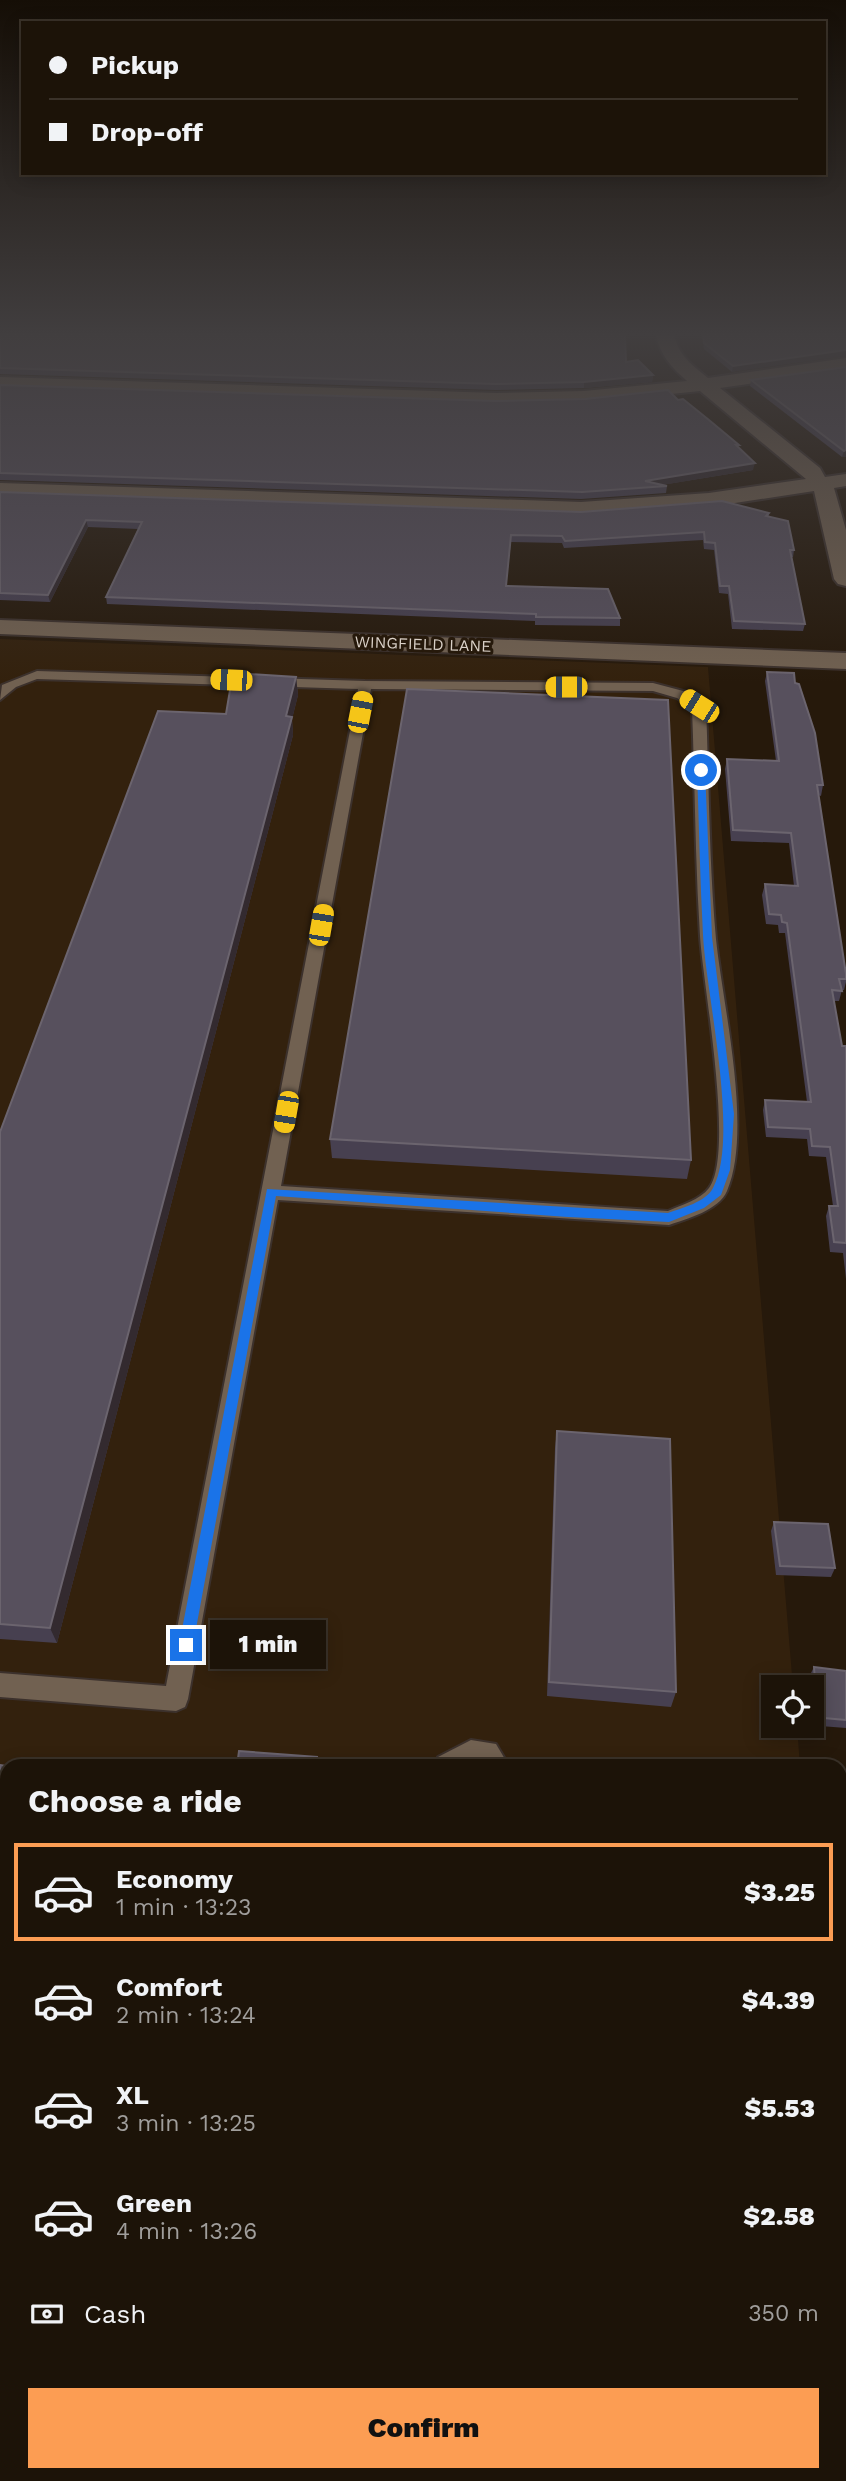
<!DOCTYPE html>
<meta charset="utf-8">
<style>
:root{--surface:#1c1308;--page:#251c12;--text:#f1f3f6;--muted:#a09e9c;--line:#3a3229;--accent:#fc9d53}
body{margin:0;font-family:"Work Sans",sans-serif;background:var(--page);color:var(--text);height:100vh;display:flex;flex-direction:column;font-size:26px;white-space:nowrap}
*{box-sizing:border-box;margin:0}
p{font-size:23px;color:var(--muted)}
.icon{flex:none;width:38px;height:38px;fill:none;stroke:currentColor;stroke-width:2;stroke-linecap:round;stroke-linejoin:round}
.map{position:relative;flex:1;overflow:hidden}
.drawer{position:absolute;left:0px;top:1759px;width:847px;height:723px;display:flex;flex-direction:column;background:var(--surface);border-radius:21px 21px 0 0;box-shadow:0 4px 18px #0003,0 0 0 2px var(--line)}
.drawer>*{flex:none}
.guide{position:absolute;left:21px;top:21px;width:805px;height:154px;border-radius:0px;box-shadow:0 4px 18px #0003,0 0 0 2px var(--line);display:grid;align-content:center;height:154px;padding:0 28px;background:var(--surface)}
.tools{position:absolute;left:761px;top:1675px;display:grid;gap:14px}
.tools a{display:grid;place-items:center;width:63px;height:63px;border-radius:0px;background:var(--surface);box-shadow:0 4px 18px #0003,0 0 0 2px var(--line);font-size:35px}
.end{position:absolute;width:32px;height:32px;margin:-16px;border:9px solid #1a73e8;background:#fff;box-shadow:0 0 0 4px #fff}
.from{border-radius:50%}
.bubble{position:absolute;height:49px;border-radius:0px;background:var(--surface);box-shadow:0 4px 18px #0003,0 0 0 2px var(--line);font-size:23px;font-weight:800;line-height:49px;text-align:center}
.car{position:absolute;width:21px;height:42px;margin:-21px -10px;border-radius:9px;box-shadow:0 0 5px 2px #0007;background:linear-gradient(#f5c518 24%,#345 0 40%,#f5c518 0 76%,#345 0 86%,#f5c518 0)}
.guide b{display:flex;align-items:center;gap:24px;height:66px;font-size:26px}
.guide b+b{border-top:2px solid var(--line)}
.guide i{width:18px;height:18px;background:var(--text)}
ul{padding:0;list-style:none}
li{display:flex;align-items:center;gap:21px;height:98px;margin:0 14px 10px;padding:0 14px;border:4px solid transparent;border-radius:0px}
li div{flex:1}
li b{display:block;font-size:26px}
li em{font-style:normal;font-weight:800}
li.active{border-color:var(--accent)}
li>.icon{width:63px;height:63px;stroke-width:1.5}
h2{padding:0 28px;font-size:32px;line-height:84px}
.pay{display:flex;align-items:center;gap:18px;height:77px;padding:0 28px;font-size:26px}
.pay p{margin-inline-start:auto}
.button{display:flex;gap:14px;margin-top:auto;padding:14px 28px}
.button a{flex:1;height:80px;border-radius:0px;background:var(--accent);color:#111;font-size:28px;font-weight:800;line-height:80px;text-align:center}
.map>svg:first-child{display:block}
.built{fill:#33210d}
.green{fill:#3f270b}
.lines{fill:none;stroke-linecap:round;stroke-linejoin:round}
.service-casing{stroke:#3c312c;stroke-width:4}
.minor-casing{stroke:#3c312c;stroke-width:4}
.service{fill:#716151;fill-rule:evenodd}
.minor{fill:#716151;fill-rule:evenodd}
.wall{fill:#474050}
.shaded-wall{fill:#332a2f}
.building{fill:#57505d;stroke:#6b646e;stroke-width:2}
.route{fill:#1a73e8}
.labels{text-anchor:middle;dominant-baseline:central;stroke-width:6;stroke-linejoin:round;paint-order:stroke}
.far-street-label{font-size:16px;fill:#dad1c8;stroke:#26190b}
</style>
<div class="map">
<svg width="846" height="2481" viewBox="0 0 846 2481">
<rect width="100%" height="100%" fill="#26190b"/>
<polygon class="built" points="0,639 708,667 793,1687 774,1687 774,1726 797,1726 800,1766 7,1766 7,2474 840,2474 840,2240 846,2311 846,2481 0,2481"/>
<polygon class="green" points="392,2474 712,2474 718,2481 391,2481"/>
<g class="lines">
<g class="service-casing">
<g id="service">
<path d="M37 671 365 681 653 683 687 692 706 706C709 783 709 862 716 939 723 1007 753 1130 727 1191 719 1210 687 1219 669 1225L278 1200 188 1699 185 1707 176 1711 0 1697V1673L166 1686 358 689 37 679 16 687 0 700 2 685ZM371 689 653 691 677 698 692 708C695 784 695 860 700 936 703 985 735 1153 709 1188 700 1200 681 1205 668 1211L281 1186Z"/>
<polygon points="471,1740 496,1744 509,1766 435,1766 438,1757"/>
<polygon points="297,2474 329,2474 330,2481 296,2481"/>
<polygon points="736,2474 771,2474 774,2481 738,2481"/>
</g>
</g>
<g class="minor-casing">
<g id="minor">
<path d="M656 335H674C679 356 692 365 708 378L846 358V370L720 388 820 468 825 477 846 474V486L834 488 846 530V586L838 584 834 579 814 491 709 507 581 516 0 497V483L581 502 709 493 806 479 700 391 584 403 496 405 0 389V377L496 393 584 391 687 381C672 368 660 355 656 335Z"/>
<polygon points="0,620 846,653 846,669 0,634"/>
</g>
</g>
<use href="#service" class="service"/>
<use href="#minor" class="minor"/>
</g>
<g class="wall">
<polygon points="0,335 626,362 653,375 652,382 584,388 496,390 0,374"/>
<polygon points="702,335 846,335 732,372 704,349"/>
<polygon points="846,367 846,457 842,457 750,386 751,380"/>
<polygon points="0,385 496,401 678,400 738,447 753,470 661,485 667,486 666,493 581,499 0,480"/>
<polygon points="0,492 581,512 769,513 769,516 794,550 793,557 792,557 805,624 803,631 732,629 728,594 719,593 714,550 704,549 703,540 564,548 562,543 511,542 506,586 620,618 620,626 535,625 535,621 107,604 106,597 138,529 88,527 50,602 0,600"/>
<polygon points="767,672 795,683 823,785 821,796 818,795 846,974 846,982 844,990 842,990 839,1001 834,1001 842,1046 846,1046 846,1279 843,1253 830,1252 826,1216 829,1206 833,1206 826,1157 809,1156 807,1139 766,1137 763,1110 765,1100 807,1102 785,933 779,933 778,925 766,924 762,895 765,884 794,886 789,843 731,841 725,769 727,759 776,761 765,681"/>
<polygon points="296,677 298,695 292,719 293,735 57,1643 0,1639 0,1132 226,714"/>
<polygon points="330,1139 691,1160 687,1179 332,1158"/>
<polygon points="557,1431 676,1692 671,1707 547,1696 555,1448"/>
<polygon points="774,1522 835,1568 831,1577 776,1575 771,1531"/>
<polygon points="814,1667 846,1671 846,1728 820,1726 818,1703 812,1703 810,1675"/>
<polygon points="0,1765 7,1766 7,2006 0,2006"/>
<polygon points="840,1828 846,1829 846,1894 840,1893"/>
</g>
<g class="shaded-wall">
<polygon points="846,350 846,356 732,372 733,366"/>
<polygon points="653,375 652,382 584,388 584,382"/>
<polygon points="846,450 846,457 842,457 844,451"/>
<polygon points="755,463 753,470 644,488 645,481"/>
<polygon points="86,520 88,527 50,602 48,595"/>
<polygon points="296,677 298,695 292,719 293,735 57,1643 50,1628"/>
<polygon points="90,2474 95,2474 94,2481 89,2481"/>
</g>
<g class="building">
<polygon points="0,335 625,335 626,362 638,360 653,375 584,382 496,384 0,368"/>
<polygon points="703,335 846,335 846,350 733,366 704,343"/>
<polygon points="846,367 846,450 844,451 751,380"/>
<polygon points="0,385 496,401 585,399 668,390 678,400 683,399 709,420 739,445 736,445 755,463 645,481 667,486 582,492 0,473"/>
<polygon points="0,492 581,512 722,501 769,513 766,516 788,521 794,550 790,550 805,624 734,621 729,586 720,586 715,543 705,542 704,532 565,541 562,536 511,535 506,586 608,589 620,618 536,617 536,614 106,597 142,522 86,520 48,595 0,593"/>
<polygon points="767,672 794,673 795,683 799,684 815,733 823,785 817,785 846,974 846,979 839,979 842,991 832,990 842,1046 846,1046 846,1243 834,1242 829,1206 838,1206 830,1147 812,1146 810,1129 768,1127 765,1100 811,1102 787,923 782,922 781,915 769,914 765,884 798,886 791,833 733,830 727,759 779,761"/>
<polygon points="249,674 296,677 286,716 292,717 50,1628 0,1624 0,1132 158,711 226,714 232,678"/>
<polygon points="407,689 668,700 691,1160 330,1139"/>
<polygon points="557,1431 670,1439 676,1692 549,1682"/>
<polygon points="774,1522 828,1524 835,1568 780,1566"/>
<polygon points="814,1667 846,1671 846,1720 824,1718 822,1695 816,1695"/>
<polygon points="239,1751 317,1757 316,1766 237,1766"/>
<polygon points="0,1765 7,1766 7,1997 0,1996"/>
<polygon points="840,1828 846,1829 846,1887 841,1886 840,1875"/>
<polygon points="32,2474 90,2474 89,2481 30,2481"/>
</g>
<linearGradient id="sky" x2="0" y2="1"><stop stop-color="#150e06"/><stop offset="0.49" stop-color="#413e3f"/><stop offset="1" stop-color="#413e3f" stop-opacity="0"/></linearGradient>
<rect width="846" height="682" fill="url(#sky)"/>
<path class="route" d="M701 767 705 770 712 937 734 1114 730 1170 721 1195 704 1208 669 1222 568 1217 276 1196 193 1645 186 1652 181 1650 179 1645 267 1189 668 1213C682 1208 706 1202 713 1188 740 1138 706 994 703 935 700 880 699 825 697 770Z"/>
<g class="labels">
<g class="far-street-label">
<text transform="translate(423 644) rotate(2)">WINGFIELD LANE</text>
</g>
</g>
</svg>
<div class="tools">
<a><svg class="icon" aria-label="locate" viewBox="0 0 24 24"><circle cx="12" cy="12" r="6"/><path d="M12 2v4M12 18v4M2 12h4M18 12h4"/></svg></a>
</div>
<i class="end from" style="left:701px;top:770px"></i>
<i class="end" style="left:186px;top:1645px"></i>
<div class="bubble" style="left:210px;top:1620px;width:116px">1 min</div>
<i class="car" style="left:231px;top:680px;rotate:272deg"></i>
<i class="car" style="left:566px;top:687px;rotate:270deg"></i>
<i class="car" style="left:699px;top:706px;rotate:302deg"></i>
<i class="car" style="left:360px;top:712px;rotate:11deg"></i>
<i class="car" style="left:321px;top:925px;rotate:10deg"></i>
<i class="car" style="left:286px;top:1112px;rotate:190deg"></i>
<div class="guide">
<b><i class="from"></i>Pickup</b>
<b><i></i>Drop-off</b>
</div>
<section class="drawer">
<h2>Choose a ride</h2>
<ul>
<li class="active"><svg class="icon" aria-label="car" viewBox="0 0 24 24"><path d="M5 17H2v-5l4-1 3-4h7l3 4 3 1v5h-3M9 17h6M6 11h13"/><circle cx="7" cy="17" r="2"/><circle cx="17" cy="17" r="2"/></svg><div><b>Economy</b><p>1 min · 13:23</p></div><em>$3.25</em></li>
<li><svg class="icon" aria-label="car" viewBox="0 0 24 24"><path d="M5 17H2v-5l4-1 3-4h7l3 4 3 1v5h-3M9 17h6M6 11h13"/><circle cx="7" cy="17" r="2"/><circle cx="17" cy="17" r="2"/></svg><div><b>Comfort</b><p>2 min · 13:24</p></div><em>$4.39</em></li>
<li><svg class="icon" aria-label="car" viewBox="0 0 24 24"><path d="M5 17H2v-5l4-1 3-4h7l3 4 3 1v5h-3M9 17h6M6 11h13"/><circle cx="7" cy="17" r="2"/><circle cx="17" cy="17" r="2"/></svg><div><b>XL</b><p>3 min · 13:25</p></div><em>$5.53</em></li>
<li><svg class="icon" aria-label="car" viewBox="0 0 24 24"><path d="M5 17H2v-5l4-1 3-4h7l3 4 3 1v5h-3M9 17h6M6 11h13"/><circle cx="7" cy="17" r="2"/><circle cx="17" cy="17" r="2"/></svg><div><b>Green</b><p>4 min · 13:26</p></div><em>$2.58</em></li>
</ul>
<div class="pay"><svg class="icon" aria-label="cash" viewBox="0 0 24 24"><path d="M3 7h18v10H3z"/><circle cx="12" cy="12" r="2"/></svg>Cash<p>350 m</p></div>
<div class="button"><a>Confirm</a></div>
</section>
</div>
